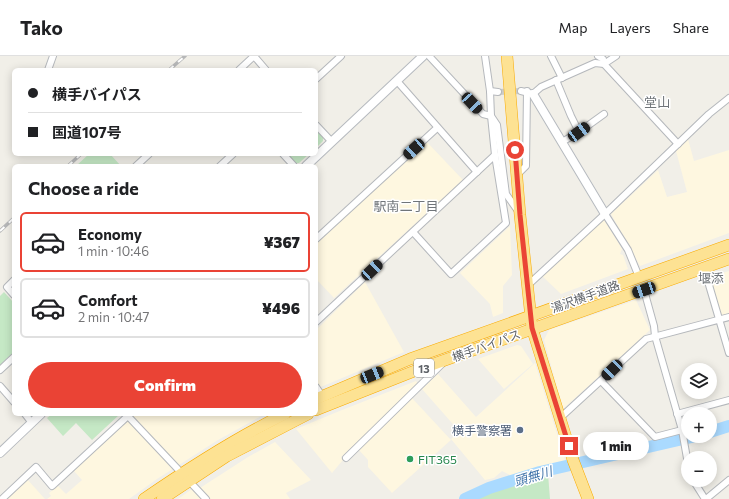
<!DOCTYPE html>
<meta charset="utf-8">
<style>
:root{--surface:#fff;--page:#f6f6f6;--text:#202124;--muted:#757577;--line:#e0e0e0;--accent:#ea4335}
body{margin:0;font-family:Commissioner,"Noto Sans JP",sans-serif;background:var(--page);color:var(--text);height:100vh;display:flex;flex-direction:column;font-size:15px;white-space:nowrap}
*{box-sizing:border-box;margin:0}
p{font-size:13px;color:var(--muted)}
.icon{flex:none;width:22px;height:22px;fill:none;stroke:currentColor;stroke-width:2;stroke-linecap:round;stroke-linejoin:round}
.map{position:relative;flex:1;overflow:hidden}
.drawer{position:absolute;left:12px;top:108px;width:306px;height:252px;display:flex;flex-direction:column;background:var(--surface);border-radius:6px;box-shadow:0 2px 10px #0003}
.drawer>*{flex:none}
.guide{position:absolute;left:12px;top:12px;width:306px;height:88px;border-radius:6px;box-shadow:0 2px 10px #0003;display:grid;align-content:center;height:88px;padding:0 16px;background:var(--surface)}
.fabs{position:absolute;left:681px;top:307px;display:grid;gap:8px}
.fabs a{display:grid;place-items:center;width:36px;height:36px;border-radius:50%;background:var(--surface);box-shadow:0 2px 10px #0003;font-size:20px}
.end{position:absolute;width:18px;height:18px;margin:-9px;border:5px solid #ea4335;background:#fff;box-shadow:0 0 0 2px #fff}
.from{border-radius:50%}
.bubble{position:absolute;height:28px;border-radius:14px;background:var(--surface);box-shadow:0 2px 10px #0003;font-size:13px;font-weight:800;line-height:28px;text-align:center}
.car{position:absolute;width:12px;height:24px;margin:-12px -6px;border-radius:5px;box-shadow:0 0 3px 1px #0007;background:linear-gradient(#222 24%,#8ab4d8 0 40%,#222 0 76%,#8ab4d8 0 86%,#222 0)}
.guide b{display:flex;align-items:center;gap:14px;height:38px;font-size:15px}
.guide b+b{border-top:1px solid var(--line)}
.guide i{width:10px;height:10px;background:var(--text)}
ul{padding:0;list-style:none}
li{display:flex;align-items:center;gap:12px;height:60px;margin:0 8px 6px;padding:0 8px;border:2px solid var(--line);border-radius:6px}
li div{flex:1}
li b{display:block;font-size:15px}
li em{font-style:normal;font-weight:800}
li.active{border-color:var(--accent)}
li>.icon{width:36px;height:36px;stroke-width:1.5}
h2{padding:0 16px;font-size:18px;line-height:48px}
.cta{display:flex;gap:8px;margin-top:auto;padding:8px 16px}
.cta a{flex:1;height:46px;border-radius:24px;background:var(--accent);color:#fff;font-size:16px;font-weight:800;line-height:46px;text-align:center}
header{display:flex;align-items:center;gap:24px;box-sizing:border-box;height:56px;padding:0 20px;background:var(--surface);border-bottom:1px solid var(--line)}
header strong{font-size:19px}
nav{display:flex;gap:22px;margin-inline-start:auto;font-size:14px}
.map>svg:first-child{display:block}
.commercial{fill:#fef7e0}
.green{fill:#c5e8c5}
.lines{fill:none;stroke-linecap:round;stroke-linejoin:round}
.river{stroke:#aadaff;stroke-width:12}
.street-tunnel{stroke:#ccccc8;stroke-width:6;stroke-dasharray:6 3;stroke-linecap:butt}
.street-casing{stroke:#b5b8bc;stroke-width:8}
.secondary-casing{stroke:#b6babf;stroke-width:10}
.highway-casing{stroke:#f9ab00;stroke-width:12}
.street{stroke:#fff;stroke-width:6}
.secondary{stroke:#fff;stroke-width:8}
.highway{stroke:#fde293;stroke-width:11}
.rail-casing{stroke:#b6b7b8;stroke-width:3.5}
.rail{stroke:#fff;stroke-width:2;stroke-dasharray:6;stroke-linecap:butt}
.route{stroke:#ea4335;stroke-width:5}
.service-dot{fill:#5c6f8a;stroke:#fff;stroke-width:1.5}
.leisure-dot{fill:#2e9e5b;stroke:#fff;stroke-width:1.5}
.labels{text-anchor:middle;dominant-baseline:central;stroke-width:3;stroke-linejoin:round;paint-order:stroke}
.shield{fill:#fff;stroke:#8f9295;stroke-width:1}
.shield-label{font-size:11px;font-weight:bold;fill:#5f6368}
.street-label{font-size:12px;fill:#5f6368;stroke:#fff}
.service-label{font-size:12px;fill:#4e5e75;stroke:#fff;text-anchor:end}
.leisure-label{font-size:12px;fill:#27864d;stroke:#fff;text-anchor:start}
.neighbourhood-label{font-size:13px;fill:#70757a;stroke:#fff}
.water-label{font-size:13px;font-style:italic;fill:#4174aa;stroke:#fff}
</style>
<header>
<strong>Tako</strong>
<nav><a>Map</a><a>Layers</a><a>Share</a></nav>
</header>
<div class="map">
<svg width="729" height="443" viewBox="0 0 729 443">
<rect width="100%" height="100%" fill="#f1efe8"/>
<g class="commercial">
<polygon points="688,83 694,105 729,94 729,177 640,210 611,158 658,114 667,141 687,136 676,95"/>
<polygon points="426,85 463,124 334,242 316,223 316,178 320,182"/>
<polygon points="604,163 622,193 620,198 623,199 628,213 561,238 542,220"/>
<polygon points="510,170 512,219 503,230 503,257 493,261 490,248 460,217"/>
<polygon points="729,215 729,257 720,260 709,221"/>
<polygon points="365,226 404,296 316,333 316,274"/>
<polygon points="636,244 650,274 563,353 544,284 549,274"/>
<polygon points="517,289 521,290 533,308 504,333 478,303"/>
<polygon points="535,307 566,407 516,422 502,415 494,422 485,424 451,383 467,369 459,375 422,333 438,318 476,361"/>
<polygon points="416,325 418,328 365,379 341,401 343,404 332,417 296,373 342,354"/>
<polygon points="412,342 451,384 392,437 368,411 368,404 358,393"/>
<polygon points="134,358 265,358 218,384 157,423 129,443 47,443 51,440 49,437 58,430 66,438 82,424 74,415"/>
<polygon points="275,386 311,424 286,437 290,443 210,443 200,432 248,401"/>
<polygon points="27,423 45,443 6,443"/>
<polygon points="192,433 202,443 178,443"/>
</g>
<g class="green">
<polygon points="316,73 323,80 323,85 316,92"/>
<polygon points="89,98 110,98 121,110 76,110"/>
<polygon points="286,98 309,98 299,107 295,107"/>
<polygon points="4,236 14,247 14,296 0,309 0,240"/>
<polygon points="52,358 119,358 119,359 92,384 76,367 63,380 47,362"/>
<polygon points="543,418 548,418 550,443 474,443 497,432"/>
</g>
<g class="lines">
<g class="river">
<polyline points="710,376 729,370"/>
<polyline points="465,443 489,432 540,416 696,380"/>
</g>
<polyline class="street-tunnel" points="498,36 521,35"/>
<g class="street-casing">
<g id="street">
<polyline points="254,0 266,14"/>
<polyline points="429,0 483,58 491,60 497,69 506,138 518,155"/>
<polyline points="551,0 562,22"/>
<polyline points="598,0 603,3 604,8 616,0"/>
<polyline points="48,14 53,0"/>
<polyline points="239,14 254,0"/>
<polyline points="316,23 341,0"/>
<polyline points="556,24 571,60 579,76 562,86"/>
<polyline points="397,25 477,116"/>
<polyline points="490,35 498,36"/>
<polyline points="521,35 533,38 541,31 595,7 604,8 678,88"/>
<polyline points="316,69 332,86"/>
<polyline points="579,76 604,58"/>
<polyline points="283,98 294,110"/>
<polyline points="136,110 149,98"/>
<polyline points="220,110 233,98"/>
<polyline points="517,119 526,110 527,35"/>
<polyline points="605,158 628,194 639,221"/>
<polyline points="413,176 451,218 506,167 495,99 491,60 490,35 485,0"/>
<polyline points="316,183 437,72"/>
<polyline points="704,212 729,297"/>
<polyline points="14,224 7,231 14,239"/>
<polyline points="528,229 605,158 709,58 729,42"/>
<polyline points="644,234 654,270 655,280 682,374 688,408"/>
<polyline points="316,266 495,99"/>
<polyline points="0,314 14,301"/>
<polyline points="601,325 655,381 682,374"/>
<polyline points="0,330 14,346"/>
<polyline points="316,331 322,340"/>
<polyline points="25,358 32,367"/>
<polyline points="126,358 206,443"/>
<polyline points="677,358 729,344"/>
<polyline points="560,362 646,283 729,261"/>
<polyline points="346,402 443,307"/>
<polyline points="693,424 705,443"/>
<polyline points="2,443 36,411 52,430 130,358"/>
<polyline points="706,443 729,424"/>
</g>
</g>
<g class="secondary-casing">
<g id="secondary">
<polyline points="533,38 605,158"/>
<polyline points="306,110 423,0"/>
<polyline points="0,397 41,358"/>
</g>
</g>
<g class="highway-casing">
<g id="highway">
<polyline points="507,0 520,159 532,272 573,404 588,443"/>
<polyline points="316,343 410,303 729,189"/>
<polyline points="316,354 417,314 729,203"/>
<path d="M144 443C189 412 235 382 285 358"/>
<polyline points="162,443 227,400 308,358"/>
</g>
</g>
<use href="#street" class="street"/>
<use href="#secondary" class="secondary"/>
<use href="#highway" class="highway"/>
<g class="rail-casing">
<g id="rail">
<polyline points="169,14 185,0"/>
<polyline points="68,110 81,98"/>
<polyline points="0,175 14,162"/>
</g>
</g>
<use href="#rail" class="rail"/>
</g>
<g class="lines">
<polyline class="route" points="515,94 520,159 532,272 569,390"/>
</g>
<circle class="service-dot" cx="520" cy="374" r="4"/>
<circle class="leisure-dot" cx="410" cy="403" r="4"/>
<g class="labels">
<rect class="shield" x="414" y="303" width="20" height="18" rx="3"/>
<g class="shield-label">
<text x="424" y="312">13</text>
</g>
<g class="street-label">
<text transform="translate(585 240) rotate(-20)">湯沢横手道路</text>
<text transform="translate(486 289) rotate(-20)">横手バイパス</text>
</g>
<g class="service-label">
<text x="512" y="374">横手警察署</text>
</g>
<g class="leisure-label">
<text x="418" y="403">FIT365</text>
</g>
<g class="neighbourhood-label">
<text x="657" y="46">堂山</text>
<text x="406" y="150">駅南二丁目</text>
<text x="711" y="222">堰添</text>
</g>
<g class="water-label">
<text transform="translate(533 420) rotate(-17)">頭無川</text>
</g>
</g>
</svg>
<div class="fabs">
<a><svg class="icon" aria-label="layers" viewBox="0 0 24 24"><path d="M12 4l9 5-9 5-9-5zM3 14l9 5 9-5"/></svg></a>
<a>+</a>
<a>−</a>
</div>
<i class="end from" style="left:515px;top:94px"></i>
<i class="end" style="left:569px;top:390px"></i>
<div class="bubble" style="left:583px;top:376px;width:66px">1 min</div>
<i class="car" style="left:472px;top:47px;rotate:137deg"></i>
<i class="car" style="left:579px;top:76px;rotate:54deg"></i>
<i class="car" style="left:414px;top:93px;rotate:228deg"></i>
<i class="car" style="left:372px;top:214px;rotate:47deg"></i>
<i class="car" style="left:644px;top:234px;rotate:251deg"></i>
<i class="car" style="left:612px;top:314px;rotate:226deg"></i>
<i class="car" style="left:372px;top:319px;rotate:68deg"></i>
<div class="guide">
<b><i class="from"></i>横手バイパス</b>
<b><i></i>国道107号</b>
</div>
<section class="drawer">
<h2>Choose a ride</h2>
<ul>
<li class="active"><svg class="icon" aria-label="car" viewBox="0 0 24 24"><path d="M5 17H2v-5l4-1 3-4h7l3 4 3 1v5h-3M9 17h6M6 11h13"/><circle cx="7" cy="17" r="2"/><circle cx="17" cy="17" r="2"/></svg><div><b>Economy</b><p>1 min · 10:46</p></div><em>¥367</em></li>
<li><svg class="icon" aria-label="car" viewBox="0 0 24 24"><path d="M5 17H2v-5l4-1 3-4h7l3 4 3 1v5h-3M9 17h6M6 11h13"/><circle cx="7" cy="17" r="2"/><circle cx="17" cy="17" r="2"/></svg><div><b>Comfort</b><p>2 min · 10:47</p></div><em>¥496</em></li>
</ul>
<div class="cta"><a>Confirm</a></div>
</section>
</div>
